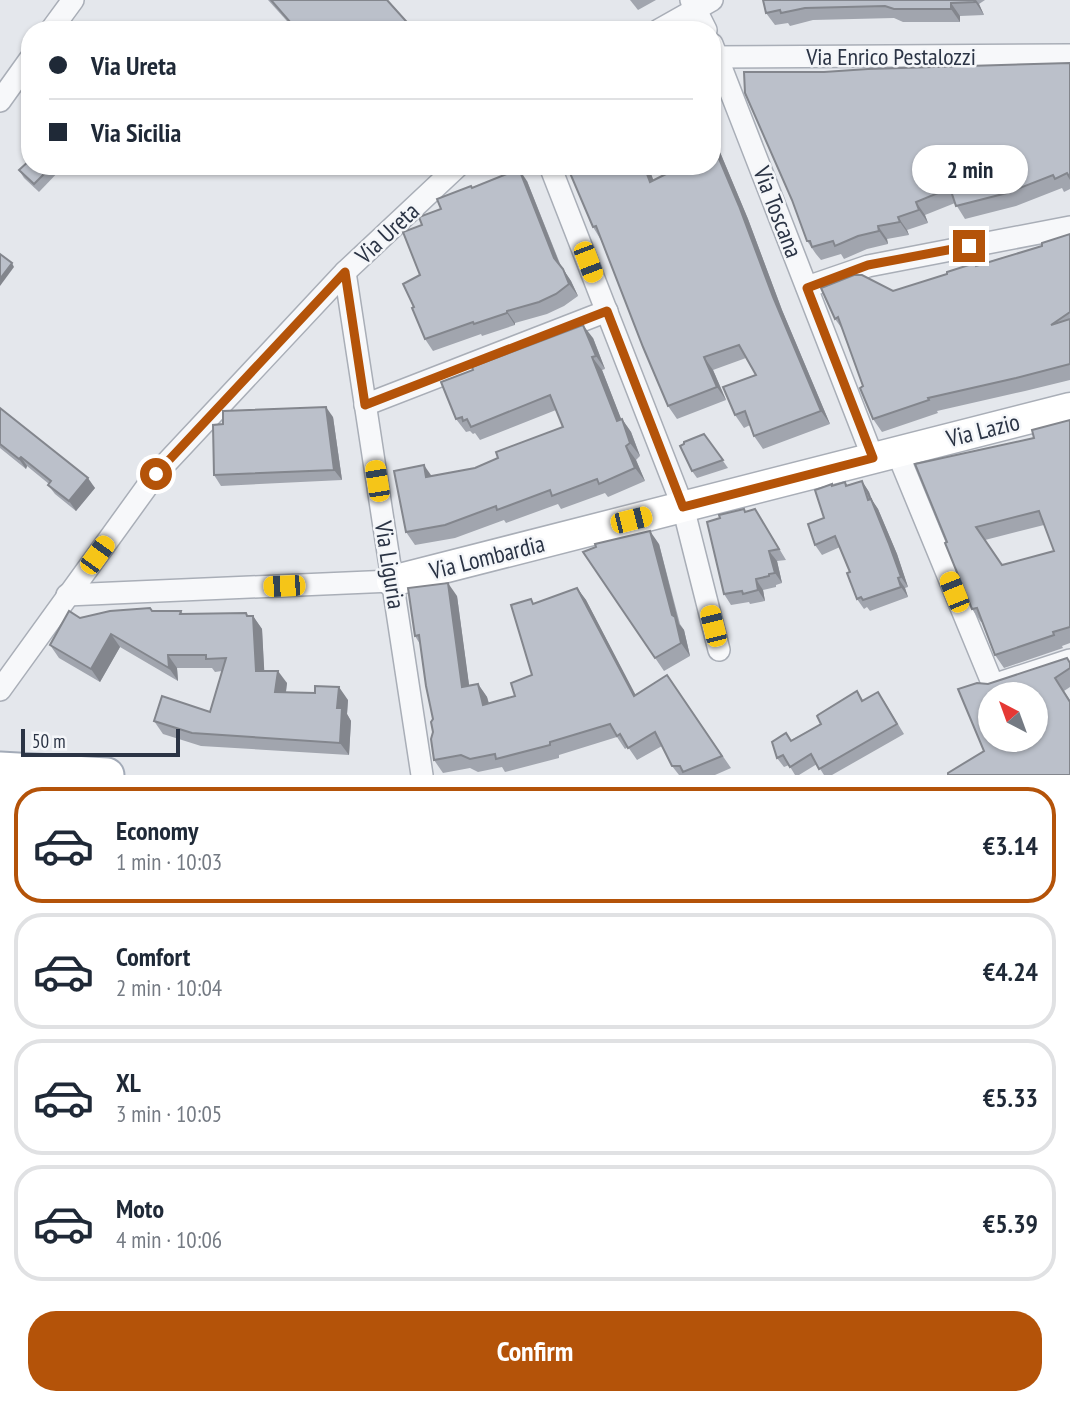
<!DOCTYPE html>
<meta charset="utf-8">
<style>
:root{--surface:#fff;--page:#f6f6f7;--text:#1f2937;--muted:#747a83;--line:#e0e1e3;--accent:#b45309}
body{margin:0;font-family:"PT Sans Narrow",sans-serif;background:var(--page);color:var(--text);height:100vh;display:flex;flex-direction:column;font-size:26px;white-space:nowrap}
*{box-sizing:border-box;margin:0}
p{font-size:23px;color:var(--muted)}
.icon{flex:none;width:38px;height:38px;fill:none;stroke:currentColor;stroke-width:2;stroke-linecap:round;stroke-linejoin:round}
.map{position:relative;height:775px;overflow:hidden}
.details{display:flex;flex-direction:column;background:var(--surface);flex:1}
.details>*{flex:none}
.top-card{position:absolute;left:21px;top:21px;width:700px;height:154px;border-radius:28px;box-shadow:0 2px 5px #0004;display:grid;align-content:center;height:154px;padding:0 28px;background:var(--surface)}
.needle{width:46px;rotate:319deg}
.fabs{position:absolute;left:978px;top:682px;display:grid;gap:14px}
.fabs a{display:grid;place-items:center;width:70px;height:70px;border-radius:50%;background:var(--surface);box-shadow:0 2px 5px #0004;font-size:35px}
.scale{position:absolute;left:21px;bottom:18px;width:159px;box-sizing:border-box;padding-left:7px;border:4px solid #2b3445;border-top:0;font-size:19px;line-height:24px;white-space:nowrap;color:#2b3445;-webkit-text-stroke:5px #f4f6f9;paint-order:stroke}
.end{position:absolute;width:32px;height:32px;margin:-16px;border:9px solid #b45309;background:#fff;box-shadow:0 0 0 4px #fff}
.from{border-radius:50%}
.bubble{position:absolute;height:49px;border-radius:24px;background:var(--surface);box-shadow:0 2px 5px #0004;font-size:23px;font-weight:700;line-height:49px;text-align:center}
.car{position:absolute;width:21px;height:42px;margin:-21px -10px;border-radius:9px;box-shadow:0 0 5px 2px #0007;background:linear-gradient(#f5c518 24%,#345 0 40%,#f5c518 0 76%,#345 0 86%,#f5c518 0)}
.top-card b{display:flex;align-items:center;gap:24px;height:66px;font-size:26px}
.top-card b+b{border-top:2px solid var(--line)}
.top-card i{width:18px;height:18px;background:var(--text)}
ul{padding:12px 0 0;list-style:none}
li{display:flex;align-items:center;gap:21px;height:116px;margin:0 14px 10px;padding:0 14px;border:4px solid var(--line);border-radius:28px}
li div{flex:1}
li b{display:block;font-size:26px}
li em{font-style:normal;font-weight:700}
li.selected{border-color:var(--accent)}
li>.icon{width:63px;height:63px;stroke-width:1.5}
.button{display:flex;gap:14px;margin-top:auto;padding:14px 28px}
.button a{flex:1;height:80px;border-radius:28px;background:var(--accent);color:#fff;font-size:28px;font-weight:700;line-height:80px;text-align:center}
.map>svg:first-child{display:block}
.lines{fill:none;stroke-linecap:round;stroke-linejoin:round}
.street-casing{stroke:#a9aeb7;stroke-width:24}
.secondary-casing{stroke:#a9aeb7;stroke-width:33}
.primary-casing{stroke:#a3abb8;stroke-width:37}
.street{stroke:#f7f8fa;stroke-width:21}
.secondary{stroke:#fff;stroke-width:30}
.primary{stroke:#fff;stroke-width:33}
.wall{fill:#a1a5ae;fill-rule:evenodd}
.shaded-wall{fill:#83868d}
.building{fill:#bbc0ca;stroke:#83868d;stroke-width:2;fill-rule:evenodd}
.route{stroke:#b45309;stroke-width:9}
.labels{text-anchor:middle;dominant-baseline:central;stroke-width:5;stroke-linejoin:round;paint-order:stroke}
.street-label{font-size:24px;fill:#2b3445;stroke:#f4f6f9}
</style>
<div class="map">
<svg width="1070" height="775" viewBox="0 0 1070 775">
<rect width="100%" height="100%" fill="#e4e7ec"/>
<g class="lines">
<g class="street-casing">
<g id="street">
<polyline points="691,0 706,30"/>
<polyline points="51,30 73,0"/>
<polyline points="659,30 712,0"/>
<polyline points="712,44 873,458"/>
<polyline points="712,57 1070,55"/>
<polyline points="0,101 30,59"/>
<polyline points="550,166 683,507 719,650"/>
<polyline points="345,272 422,775"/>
<polyline points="807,287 868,266 1070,227"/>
<polyline points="365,405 607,311"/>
<polyline points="897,452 993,685 1070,660"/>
<polyline points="67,595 392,581"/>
<polyline points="0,690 156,474 345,272 458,166"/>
</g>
</g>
<g class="secondary-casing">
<polyline id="secondary" points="392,581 1070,408"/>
</g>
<g class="primary-casing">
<polyline id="primary" points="0,769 107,775"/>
</g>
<use href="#street" class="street"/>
<use href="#secondary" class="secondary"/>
<use href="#primary" class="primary"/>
</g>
<g class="wall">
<polygon points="268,0 387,0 414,30 295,30"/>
<polygon points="630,0 656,0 638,10"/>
<polygon points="763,0 985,0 979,4 984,15 960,16 960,22 903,22 894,18 813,20 790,26 788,23 775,25 766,13"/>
<polygon points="1070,63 1070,189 1064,192 1062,188 1016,206 965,219 955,203 925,215 928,223 907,230 909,235 887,239 888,244 867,249 844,259 841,254 821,260 816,254 807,241 824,72"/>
<polygon points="712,133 748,219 782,310 830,424 763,449 754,436 750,425 744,428 735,415 756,375 746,358 713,370 726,400 677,419 668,406 601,240 593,227 653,180 712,166"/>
<polygon points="30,166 62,166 63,167 39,192 24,178 19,170"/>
<polygon points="527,181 561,266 571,281 578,296 564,306 547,314 515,323 515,325 482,336 481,334 433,351 425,339 414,307 420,275 422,225 441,209 472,188"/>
<polygon points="1070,234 1070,380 1025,391 937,411 938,413 882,432 873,419 863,386 843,330 835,319 893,291 947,274 975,263 977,265 1042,246"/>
<polygon points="593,338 605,369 602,370 621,419 622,419 631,432 640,456 636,460 645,481 608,497 605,493 561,509 558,504 506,523 504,520 455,538 415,545 406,532 432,476 475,468 498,458 563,427 556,410 480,440 475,433 473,434 470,431 466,432 456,419"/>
<polygon points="0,408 95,488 76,511 55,494 48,485 49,484 27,466 26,469 0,448"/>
<polygon points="333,417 342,480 221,486 214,475 223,424"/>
<path d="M1070 420V643L1062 646 1063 648 1004 668 995 655 983 622H981L972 609 947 542 1034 438ZM1044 525 1054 551 1002 565 985 540Z"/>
<polygon points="704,434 728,468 697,478 692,471"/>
<polygon points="862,481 869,492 872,500 878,509 897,554 908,587 905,588 908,597 870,611 867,607 864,609 857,599 850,572 840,547 822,555 815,545 833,485 845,482 847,485"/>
<polygon points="744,509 746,512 762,520 786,560 777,561 782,583 776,585 776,587 763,590 765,601 750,604 749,602 731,605 724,594 720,518"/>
<polygon points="659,544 680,624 684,630 690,656 664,671 583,552"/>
<polygon points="577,588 586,600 635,695 667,675 731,768 715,775 679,775 672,766 662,746 637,760 628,747 625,749 617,737 559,755 559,758 505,772 502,767 478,772 470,768 443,773 434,760 433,719 420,644 415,636 457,596 469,686 478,684 487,697 489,703 515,696 532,675 534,604"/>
<polygon points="152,611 181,611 183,614 246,613 248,616 253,616 262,629 264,671 287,683 286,692 348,700 347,714 351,721 349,755 201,746 163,734 154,721 210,712 222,671 215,672 212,668 177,668 178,681 120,647 100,682 59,658 50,645 80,618"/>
<polygon points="1070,662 1070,687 1064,691 1070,700 1070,775 984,751 988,684"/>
<polygon points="857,691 863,700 884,701 904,734 832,775 824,775 817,764 799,775 795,775 789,765 784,767 777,758 791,740 821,724"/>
</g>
<g class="shaded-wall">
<polygon points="974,0 976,0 979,4 984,15"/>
<polygon points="951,3 960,16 960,22 951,9"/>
<polygon points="712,133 748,219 782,310 830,424 821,411 773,297 712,142"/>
<polygon points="644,166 648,166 659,194 650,182"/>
<polygon points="519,169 527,181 562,270 554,258"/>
<polygon points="916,202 925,215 928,223 919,210"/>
<polygon points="898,217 907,230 909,235 900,222"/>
<polygon points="878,226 887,239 888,244 879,231"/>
<polygon points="12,263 14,267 0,286 0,279"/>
<polygon points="563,269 571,281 578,296 569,284"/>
<polygon points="507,311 515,323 515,325 507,313"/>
<polygon points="583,325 593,338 605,369 596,356"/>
<polygon points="592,357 602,370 627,434 617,421"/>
<polygon points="704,357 713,370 726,400 717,387"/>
<polygon points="326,407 333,417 342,480 334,470"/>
<polygon points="622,419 631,432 640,456 630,443"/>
<polygon points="626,446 636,460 645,481 635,468"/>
<polygon points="21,457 27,466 26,469 19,459"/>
<polygon points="424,465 433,478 426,477"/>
<polygon points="88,478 95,488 76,511 69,501"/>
<polygon points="862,481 869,492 872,500 878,509 897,554 908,587 901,577"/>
<polygon points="650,531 659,544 679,624 684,630 690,656 681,643 672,615"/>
<polygon points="769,551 777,561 782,583 775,573"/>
<polygon points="898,578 905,588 908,597 901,587"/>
<polygon points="756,579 763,590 765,601 758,590"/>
<polygon points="448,583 457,596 471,699 462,687"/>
<polygon points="577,588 586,600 643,709 634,696"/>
<polygon points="246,613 253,623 253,616 262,629 265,684 256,671"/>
<polygon points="111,634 120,647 100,682 91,669"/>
<polygon points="168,655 177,668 178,681 169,668"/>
<polygon points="278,671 287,683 284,705 275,692"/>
<polygon points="478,684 487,697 492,717 483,705"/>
<polygon points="339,687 348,700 347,714 351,721 349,755 340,743 337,708"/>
</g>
<g class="building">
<polygon points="271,0 387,0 414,30 297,30"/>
<polygon points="763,0 974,0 975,2 951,3 951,9 894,9 885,6 805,8 781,13 780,10 766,13"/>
<polygon points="1070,63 1070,178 1067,173 1055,179 1053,175 1007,193 956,206 950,188 916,202 919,210 898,217 900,222 878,226 879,231 858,236 835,246 833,241 812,247 810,241 807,241 792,200 745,93 744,72 824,72 868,69"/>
<polygon points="712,142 739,206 773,297 821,411 754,436 745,411 735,415 723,387 756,375 739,345 704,357 717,387 668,406 643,347 596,226 593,227 567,166 644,166 650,182 682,166 712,166"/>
<polygon points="30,160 30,166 52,166 34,184 19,170"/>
<polygon points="519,169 554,258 563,269 569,284 556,294 539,302 507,311 507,313 474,324 473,322 425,339 412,308 414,307 403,284 420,275 403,232 422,225 419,217 441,209 437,199 471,186 472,188"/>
<polygon points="1070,234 1070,312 1051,325 1070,319 1070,364 1016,378 928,398 929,400 873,419 860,388 863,386 838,317 835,319 821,288 854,275 862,275 893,291 947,274 947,272 975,263 976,266 1042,246 1042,243"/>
<polygon points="0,254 12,263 0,279"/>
<polygon points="583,325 596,356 592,357 617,421 622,419 630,443 626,446 635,468 599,484 597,479 552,496 550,490 497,510 496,506 445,525 406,532 394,471 424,465 426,477 475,468 498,458 496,452 563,427 550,395 471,427 467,419 463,421 462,417 456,419 441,382 473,370 472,367"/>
<polygon points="326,407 334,470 214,475 213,425 223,424 223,411"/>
<polygon points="0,408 88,478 69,501 48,485 51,481 21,457 19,459 0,444"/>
<path d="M1070 420V627L1053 632 1054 635 995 655 977 608 972 609 945 543 947 542 915 464 1034 438 1032 430ZM1039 511 1054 551 1002 565 976 527Z"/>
<polygon points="704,434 723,460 692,471 680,446 684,444 684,442"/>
<polygon points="862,481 868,500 871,499 889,544 901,577 898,578 901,587 863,600 861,597 857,599 847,573 850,572 835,536 815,545 808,524 824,518 815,490 832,484 832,486 845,482 846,486"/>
<polygon points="744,509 745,512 755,509 779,549 769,551 775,573 769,574 769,576 756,579 758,590 743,594 742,591 724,594 707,522 720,518 719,515"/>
<polygon points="650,531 672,615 675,617 681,643 655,658 583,552 596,547 595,544"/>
<polygon points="448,583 462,687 478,684 483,705 515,696 511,683 532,675 511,605 531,599 533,604 577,588 634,696 667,675 722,756 683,772 680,766 672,766 655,732 628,748 620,734 617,736 610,724 550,742 550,745 496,759 495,754 470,759 461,755 434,760 431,739 433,732 431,722 433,719 426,686 419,635 415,636 408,588"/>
<polygon points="150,608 152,611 181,611 180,614 246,613 247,616 253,616 256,671 278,671 275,692 315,693 315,686 339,687 337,708 342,708 340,743 192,733 154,721 162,696 210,712 226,658 206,659 206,655 168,655 169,668 111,634 91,669 50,645 69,611 80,618 110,611"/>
<path d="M1067 658 1070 663V668L1055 678 1070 702V775H948V773L984 751 958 689 977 683 988 684ZM990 695H1036V740H990Z"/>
<polygon points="857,691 862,701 878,692 897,724 819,769 811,754 790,767 783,755 777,758 772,742 786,733 791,741 821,724 817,716 818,715"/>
</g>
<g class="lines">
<polyline class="route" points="156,474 345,272 365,405 607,311 683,507 873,458 807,288 868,265 969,246"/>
</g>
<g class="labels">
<g class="street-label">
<text x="891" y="56">Via Enrico Pestalozzi</text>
<text transform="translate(778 212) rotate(69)">Via Toscana</text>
<text transform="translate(387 233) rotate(-43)">Via Ureta</text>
<text transform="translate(983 430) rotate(-14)">Via Lazio</text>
<text transform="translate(487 557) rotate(-14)">Via Lombardia</text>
<text transform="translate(390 565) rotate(81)">Via Liguria</text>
</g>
</g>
</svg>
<div class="fabs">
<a><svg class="needle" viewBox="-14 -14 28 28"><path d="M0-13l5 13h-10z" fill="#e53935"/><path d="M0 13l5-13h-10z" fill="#747a83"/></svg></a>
</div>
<div class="scale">50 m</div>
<i class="end from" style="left:156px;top:474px"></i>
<i class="end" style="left:969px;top:246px"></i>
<div class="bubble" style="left:912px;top:145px;width:116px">2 min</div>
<i class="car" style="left:588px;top:262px;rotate:159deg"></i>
<i class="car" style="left:377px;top:481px;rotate:351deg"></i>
<i class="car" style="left:631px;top:520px;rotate:76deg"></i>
<i class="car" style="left:97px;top:555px;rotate:36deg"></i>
<i class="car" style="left:284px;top:586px;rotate:268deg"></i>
<i class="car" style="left:954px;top:592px;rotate:338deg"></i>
<i class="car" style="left:713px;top:626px;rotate:346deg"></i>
<div class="top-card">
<b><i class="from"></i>Via Ureta</b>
<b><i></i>Via Sicilia</b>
</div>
</div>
<section class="details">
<ul>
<li class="selected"><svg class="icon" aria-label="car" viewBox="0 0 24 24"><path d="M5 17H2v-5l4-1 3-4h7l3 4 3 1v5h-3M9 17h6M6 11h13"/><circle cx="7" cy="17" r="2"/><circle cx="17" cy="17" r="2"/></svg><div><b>Economy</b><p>1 min · 10:03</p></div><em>€3.14</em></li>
<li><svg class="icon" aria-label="car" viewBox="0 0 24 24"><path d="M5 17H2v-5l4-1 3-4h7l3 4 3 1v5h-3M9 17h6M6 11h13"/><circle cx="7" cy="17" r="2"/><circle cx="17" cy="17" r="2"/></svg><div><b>Comfort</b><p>2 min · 10:04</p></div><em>€4.24</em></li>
<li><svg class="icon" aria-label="car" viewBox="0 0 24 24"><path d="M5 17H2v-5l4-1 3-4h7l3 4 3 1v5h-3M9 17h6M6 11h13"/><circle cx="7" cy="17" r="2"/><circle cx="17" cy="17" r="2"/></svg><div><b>XL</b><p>3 min · 10:05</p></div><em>€5.33</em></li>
<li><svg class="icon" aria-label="car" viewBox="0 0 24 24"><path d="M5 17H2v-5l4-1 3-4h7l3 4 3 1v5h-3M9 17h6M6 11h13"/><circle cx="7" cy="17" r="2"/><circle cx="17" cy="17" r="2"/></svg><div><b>Moto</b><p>4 min · 10:06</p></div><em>€5.39</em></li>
</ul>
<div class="button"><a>Confirm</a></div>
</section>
